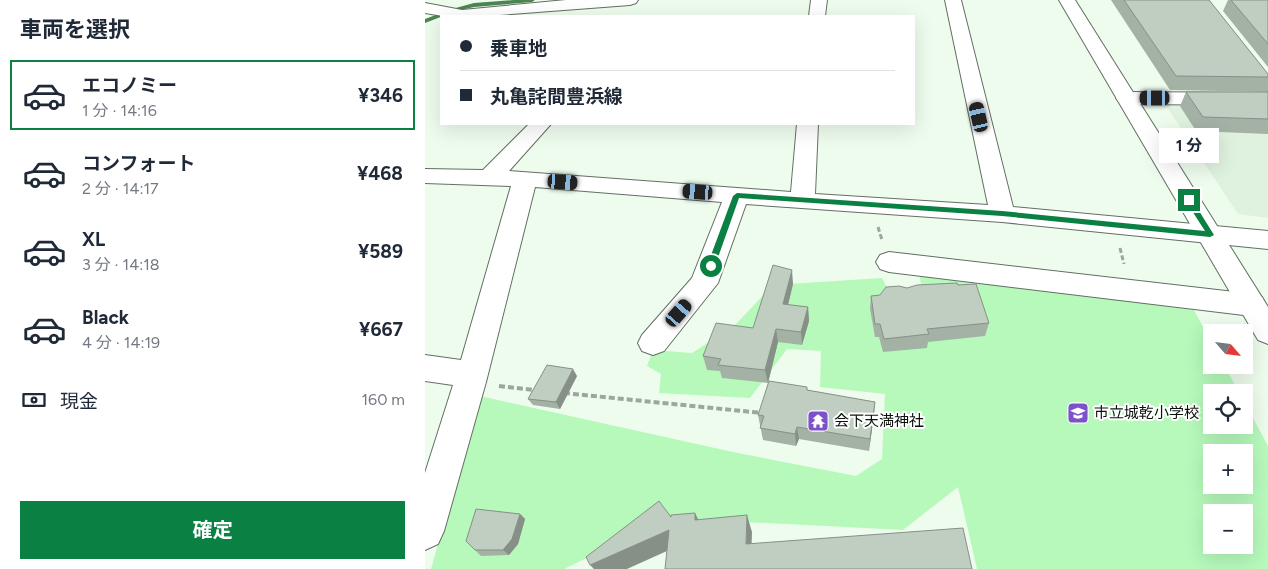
<!DOCTYPE html>
<html lang="ja">
<meta charset="utf-8">
<style>
:root{--surface:#fff;--page:#f2f2f3;--text:#1f2937;--muted:#747a83;--line:#e0e1e3;--accent:#0b8043}
body{margin:0;font-family:Figtree,"Noto Sans JP",sans-serif;background:var(--page);color:var(--text);height:100vh;display:flex;flex-direction:column;font-size:19px;white-space:nowrap}
*{box-sizing:border-box;margin:0}
p{font-size:16px;color:var(--muted)}
.icon{flex:none;width:28px;height:28px;fill:none;stroke:currentColor;stroke-width:2;stroke-linecap:round;stroke-linejoin:round}
.map{position:relative;flex:1;overflow:hidden}
.side{display:flex;flex-direction:column;background:var(--surface);width:425px}
.side>*{flex:none}
.banner{position:absolute;left:15px;top:15px;width:475px;height:110px;border-radius:0px;box-shadow:0 5px 20px #0002;display:grid;align-content:center;height:110px;padding:0 20px;background:var(--surface)}
.needle{width:32px;rotate:118deg}
.tools{position:absolute;left:778px;top:324px;display:grid;gap:10px}
.tools a{display:grid;place-items:center;width:50px;height:50px;border-radius:0px;background:var(--surface);box-shadow:0 5px 20px #0002;font-size:25px}
.end{position:absolute;width:22px;height:22px;margin:-11px;border:6px solid #0b8043;background:#fff;box-shadow:0 0 0 2px #fff}
.from{border-radius:50%}
.bubble{position:absolute;height:35px;border-radius:0px;background:var(--surface);box-shadow:0 5px 20px #0002;font-size:16px;font-weight:700;line-height:35px;text-align:center}
.car{position:absolute;width:15px;height:30px;margin:-15px -8px;border-radius:6px;box-shadow:0 0 4px 1px #0007;background:linear-gradient(#222 24%,#8ab4d8 0 40%,#222 0 76%,#8ab4d8 0 86%,#222 0)}
.banner b{display:flex;align-items:center;gap:18px;height:48px;font-size:19px}
.banner b+b{border-top:1px solid var(--line)}
.banner i{width:12px;height:12px;background:var(--text)}
ul{padding:0;list-style:none}
li{display:flex;align-items:center;gap:15px;height:70px;margin:0 10px 8px;padding:0 10px;border:2px solid transparent;border-radius:0px}
li div{flex:1}
li b{display:block;font-size:19px}
li em{font-style:normal;font-weight:700}
li.on{border-color:var(--accent)}
li>.icon{width:45px;height:45px;stroke-width:1.5}
h2{padding:0 20px;font-size:22px;line-height:60px}
.pay{display:flex;align-items:center;gap:12px;height:55px;padding:0 20px;font-size:19px}
.pay p{margin-inline-start:auto}
.button{display:flex;gap:10px;margin-top:auto;padding:10px 20px}
.button a{flex:1;height:58px;border-radius:0px;background:var(--accent);color:#fff;font-size:20px;font-weight:700;line-height:58px;text-align:center}
main{display:flex;flex:1;min-height:0}
.map>svg:first-child{display:block}
.built{fill:#def2df}
.green{fill:#b6f9bb;fill-rule:evenodd}
.lines{fill:none;stroke-linecap:round;stroke-linejoin:round}
.stream{fill:#4c8552;fill-rule:evenodd}
.minor-casing{stroke:#636f63;stroke-width:2}
.major-casing{stroke:#636f63;stroke-width:2}
.path-far1{stroke:#9ba69c;stroke-width:3;stroke-dasharray:5 2.5;stroke-linecap:butt}
.path{stroke:#9ba69c;stroke-width:4;stroke-dasharray:6 3;stroke-linecap:butt}
.minor{fill:#fff;fill-rule:evenodd}
.major{fill:#fff;fill-rule:evenodd}
.wall{fill:#a4b1a5}
.shaded-wall{fill:#869086}
.building{fill:#bfcec0;stroke:#869086}
.route{fill:#0b8043}
.labels{text-anchor:middle;dominant-baseline:central;stroke-width:4;stroke-linejoin:round;paint-order:stroke}
.poi-label{font-size:15px;fill:#0b100c;stroke:#fff;text-anchor:start}
</style>
<main>
<section class="side">
<h2>車両を選択</h2>
<ul>
<li class="on"><svg class="icon" aria-label="car" viewBox="0 0 24 24"><path d="M5 17H2v-5l4-1 3-4h7l3 4 3 1v5h-3M9 17h6M6 11h13"/><circle cx="7" cy="17" r="2"/><circle cx="17" cy="17" r="2"/></svg><div><b>エコノミー</b><p>1 分 · 14:16</p></div><em>¥346</em></li>
<li><svg class="icon" aria-label="car" viewBox="0 0 24 24"><path d="M5 17H2v-5l4-1 3-4h7l3 4 3 1v5h-3M9 17h6M6 11h13"/><circle cx="7" cy="17" r="2"/><circle cx="17" cy="17" r="2"/></svg><div><b>コンフォート</b><p>2 分 · 14:17</p></div><em>¥468</em></li>
<li><svg class="icon" aria-label="car" viewBox="0 0 24 24"><path d="M5 17H2v-5l4-1 3-4h7l3 4 3 1v5h-3M9 17h6M6 11h13"/><circle cx="7" cy="17" r="2"/><circle cx="17" cy="17" r="2"/></svg><div><b>XL</b><p>3 分 · 14:18</p></div><em>¥589</em></li>
<li><svg class="icon" aria-label="car" viewBox="0 0 24 24"><path d="M5 17H2v-5l4-1 3-4h7l3 4 3 1v5h-3M9 17h6M6 11h13"/><circle cx="7" cy="17" r="2"/><circle cx="17" cy="17" r="2"/></svg><div><b>Black</b><p>4 分 · 14:19</p></div><em>¥667</em></li>
</ul>
<div class="pay"><svg class="icon" aria-label="cash" viewBox="0 0 24 24"><path d="M3 7h18v10H3z"/><circle cx="12" cy="12" r="2"/></svg>現金<p>160 m</p></div>
<div class="button"><a>確定</a></div>
</section>
<div class="map">
<svg width="843" height="569" viewBox="0 0 843 569">
<rect width="100%" height="100%" fill="#eefcee"/>
<polygon class="built" points="738,101 843,102 843,218 813,214"/>
<path class="green" d="M494 273 769 310 786 342V365H799L814 392H786V425H819V401L843 446V569H552L533 487 478 530 243 518 139 569H6L55 396 308 452 431 476 457 459 460 394 395 387 396 351 362 349 325 398 234 393 236 374 222 366 228 350 267 353 310 325 348 285 457 278 464 292 498 295ZM786 452H819V485H786ZM786 512H819V545H786Z"/>
<g class="lines">
<polygon class="stream" points="89,0 110,0 107,2 49,7 31,11 0,23 0,19 27,9 49,3"/>
<g class="minor-casing">
<g id="minor">
<polygon points="141,0 213,0 211,3 205,5 61,16 18,16 0,13 0,3 37,10"/>
<polygon points="386,0 402,0 400,16 384,16"/>
<polygon points="520,0 536,0 588,207 843,231 843,249 577,222 321,204 293,283 239,351 228,355 217,351 213,343 217,335 267,278 297,202 110,187 61,382 19,531 13,544 0,550 0,473 28,385 0,381 0,355 36,360 86,186 0,183 0,169 58,170 104,124 126,124 84,171 366,192 372,124 393,124 390,194 563,205"/>
<polygon points="701,92 843,93 843,105 701,104 694,102 691,98 694,94"/>
<polygon points="464,252 827,294 837,297 841,305 837,313 827,316 464,272 455,269 451,262 455,255"/>
</g>
</g>
<g class="major-casing">
<polygon id="major" points="634,0 650,0 843,307 843,344 833,340"/>
</g>
<g class="path-far1">
<polyline points="453,227 457,240"/>
<polyline points="695,248 699,264"/>
</g>
<g class="path">
<polyline points="74,386 110,390"/>
<polyline points="139,393 337,413"/>
</g>
<use href="#minor" class="minor"/>
<use href="#major" class="major"/>
</g>
<g class="wall">
<polygon points="686,0 784,0 843,74 843,92 745,90"/>
<polygon points="803,0 843,0 843,67 798,11"/>
<polygon points="761,92 843,92 843,134 771,131 755,106"/>
<polygon points="368,284 363,305 383,307 384,321 377,345 353,342 343,383 297,378 295,371 282,370 278,356 328,328"/>
<polygon points="446,296 564,323 560,336 503,342 502,348 458,352 454,337 450,337 445,309"/>
<polygon points="152,376 135,409 108,405 103,399"/>
<polygon points="383,390 449,414 444,451 374,439 371,446 338,440 333,415"/>
<polygon points="95,514 100,519 93,544 84,555 56,556 50,550"/>
</g>
<g class="shaded-wall">
<polygon points="367,270 368,284 360,317 358,304"/>
<polygon points="383,307 384,321 377,345 376,332"/>
<polygon points="351,329 353,342 343,383 340,370"/>
<polygon points="148,369 152,376 135,409 131,402"/>
<polygon points="450,402 449,414 444,451 445,439"/>
<polygon points="372,427 374,439 371,446 370,434"/>
<polygon points="270,513 278,529 270,520"/>
<polygon points="95,514 100,519 93,544 84,555 78,550"/>
<polygon points="322,515 327,532 326,560 321,544"/>
<polygon points="244,530 253,546 202,569 169,569 165,565"/>
</g>
<g class="building">
<polygon points="699,0 784,0 843,74 843,77 751,76"/>
<polygon points="806,0 843,0 843,44"/>
<polygon points="761,92 843,92 843,119 778,117"/>
<polygon points="348,265 367,270 358,304 383,307 376,332 351,329 340,370 293,365 296,359 278,356 291,323 328,328"/>
<polygon points="532,283 533,285 551,284 564,323 502,329 504,334 459,339 455,324 450,324 446,296 455,295 461,287 474,286 482,288 492,285"/>
<polygon points="122,365 148,369 131,402 103,399"/>
<polygon points="344,381 382,387 382,390 450,402 445,439 372,427 370,434 335,428 339,416 333,415"/>
<polygon points="234,501 246,517 246,515 270,513 270,520 322,515 321,544 538,528 547,569 240,569 244,530 165,565 161,557"/>
<polygon points="51,509 95,514 87,539 78,550 50,550 41,541"/>
</g>
<polygon class="route" points="312,193 577,211 780,231 760,200 764,197 766,198 789,235 785,237 577,216 314,198 290,266 288,268 283,268 282,266 308,196"/>
<defs>
<g id="school-square" transform="scale(1.125)"><rect x="-9" y="-9" width="18" height="18" rx="4" fill="#7c51ca" stroke="#fff"/><path d="M0-5L7-2L0 1L-7-2ZM-4 1L0 2.5L4 1V4Q0 6-4 4Z" fill="#fff"/></g>
<g id="temple-square" transform="scale(1.125)"><rect x="-9" y="-9" width="18" height="18" rx="4" fill="#7c51ca" stroke="#fff"/><path d="M0-6L5-2H3V0L6.5 2.5H4V6H1.5V3h-3V6H-4V2.5H-6.5L-3 0V-2H-5Z" fill="#fff"/></g>
</defs>
<g fill-rule="evenodd">
<use href="#school-square" x="653" y="413"/>
<use href="#temple-square" x="393" y="421"/>
</g>
<g class="labels">
<g class="poi-label">
<text x="669" y="413">市立城乾小学校</text>
<text x="409" y="421">会下天満神社</text>
</g>
</g>
</svg>
<div class="tools">
<a><svg class="needle" viewBox="-14 -14 28 28"><path d="M0-13l5 13h-10z" fill="#e53935"/><path d="M0 13l5-13h-10z" fill="#747a83"/></svg></a>
<a><svg class="icon" aria-label="locate" viewBox="0 0 24 24"><circle cx="12" cy="12" r="6"/><path d="M12 2v4M12 18v4M2 12h4M18 12h4"/></svg></a>
<a>+</a>
<a>−</a>
</div>
<i class="end from" style="left:286px;top:266px"></i>
<i class="end" style="left:764px;top:200px"></i>
<div class="bubble" style="left:734px;top:128px;width:60px">1 分</div>
<i class="car" style="left:730px;top:98px;rotate:270deg"></i>
<i class="car" style="left:554px;top:117px;rotate:347deg"></i>
<i class="car" style="left:138px;top:182px;rotate:94deg"></i>
<i class="car" style="left:273px;top:192px;rotate:274deg"></i>
<i class="car" style="left:254px;top:313px;rotate:41deg"></i>
<div class="banner">
<b><i class="from"></i>乗車地</b>
<b><i></i>丸亀詫間豊浜線</b>
</div>
</div>
</main>
